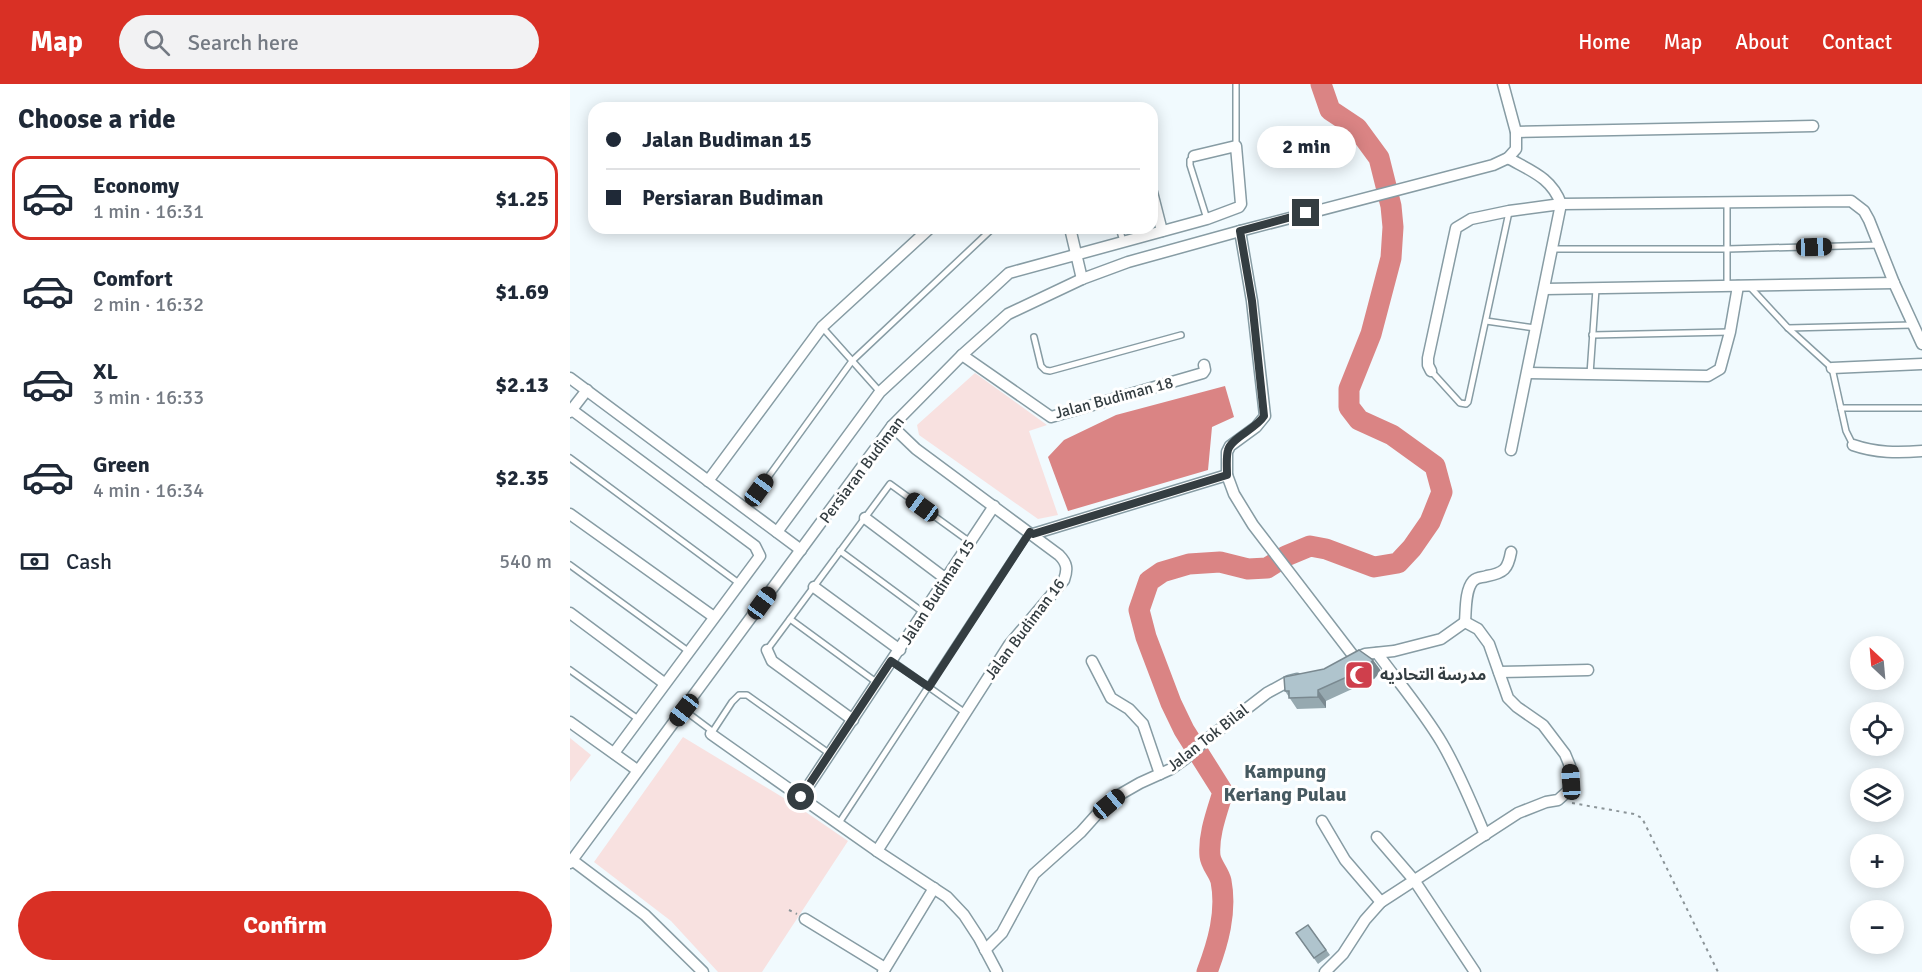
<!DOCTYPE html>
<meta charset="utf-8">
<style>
:root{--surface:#fff;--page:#f2f2f3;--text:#1f2937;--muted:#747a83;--line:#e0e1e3;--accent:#d93025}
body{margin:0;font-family:Signika,"Noto Sans Arabic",sans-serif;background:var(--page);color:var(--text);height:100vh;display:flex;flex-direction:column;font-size:22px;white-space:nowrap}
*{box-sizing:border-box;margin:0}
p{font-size:20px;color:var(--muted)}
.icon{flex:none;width:33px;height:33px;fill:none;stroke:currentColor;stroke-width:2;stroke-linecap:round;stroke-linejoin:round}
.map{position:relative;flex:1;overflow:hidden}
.details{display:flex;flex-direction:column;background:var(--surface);width:570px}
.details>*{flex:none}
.hud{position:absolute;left:18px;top:18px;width:570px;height:132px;border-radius:18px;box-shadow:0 3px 15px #0003;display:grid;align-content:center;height:132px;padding:0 18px;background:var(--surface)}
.needle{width:39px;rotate:334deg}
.controls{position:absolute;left:1280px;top:552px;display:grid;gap:12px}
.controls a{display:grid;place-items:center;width:54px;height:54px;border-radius:50%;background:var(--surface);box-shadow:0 3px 15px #0003;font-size:30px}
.end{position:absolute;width:27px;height:27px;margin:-14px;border:8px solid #343d41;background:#fff;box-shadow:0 0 0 3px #fff}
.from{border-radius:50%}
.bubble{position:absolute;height:42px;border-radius:21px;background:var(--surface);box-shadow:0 3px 15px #0003;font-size:20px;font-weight:700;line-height:42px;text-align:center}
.car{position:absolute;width:18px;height:36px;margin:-18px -9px;border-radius:8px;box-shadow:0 0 4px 2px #0007;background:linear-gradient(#222 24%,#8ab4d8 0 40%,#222 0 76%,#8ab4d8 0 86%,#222 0)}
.hud b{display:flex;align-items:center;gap:21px;height:57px;font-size:22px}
.hud b+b{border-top:2px solid var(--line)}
.hud i{width:15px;height:15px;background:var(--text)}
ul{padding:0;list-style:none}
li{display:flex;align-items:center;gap:18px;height:84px;margin:0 12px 9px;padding:0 6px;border:3px solid transparent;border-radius:18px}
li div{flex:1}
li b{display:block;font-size:22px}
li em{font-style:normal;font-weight:700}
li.on{border-color:var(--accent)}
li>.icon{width:54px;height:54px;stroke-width:1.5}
h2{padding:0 18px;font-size:27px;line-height:72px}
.pay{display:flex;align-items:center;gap:15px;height:66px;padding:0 18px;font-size:22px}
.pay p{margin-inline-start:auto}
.primary-button{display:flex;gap:12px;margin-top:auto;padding:12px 18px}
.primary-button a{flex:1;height:69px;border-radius:36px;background:var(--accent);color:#fff;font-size:24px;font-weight:700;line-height:69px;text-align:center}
header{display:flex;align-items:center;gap:36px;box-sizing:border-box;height:84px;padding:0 30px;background:var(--accent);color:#fff}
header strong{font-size:28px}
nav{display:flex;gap:33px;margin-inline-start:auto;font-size:21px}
.search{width:420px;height:54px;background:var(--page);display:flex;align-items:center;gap:15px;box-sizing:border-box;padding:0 21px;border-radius:33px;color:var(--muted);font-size:22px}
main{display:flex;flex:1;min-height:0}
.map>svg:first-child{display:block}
.green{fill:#f8e1e0}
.water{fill:#da8484}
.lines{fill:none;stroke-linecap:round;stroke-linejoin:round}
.river{stroke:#da8484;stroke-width:21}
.lane-casing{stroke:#879ca4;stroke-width:8}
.street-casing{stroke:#879ca4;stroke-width:13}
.path{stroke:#8b9498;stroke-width:2;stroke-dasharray:3 4.5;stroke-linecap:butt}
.lane{stroke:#fff;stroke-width:5}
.street{stroke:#fff;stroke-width:10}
.wall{fill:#96a9b0}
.shaded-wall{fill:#7a8990}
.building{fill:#afc4cd;stroke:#7a8990;stroke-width:1.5}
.route{stroke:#343d41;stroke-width:8}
.labels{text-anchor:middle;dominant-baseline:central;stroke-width:6;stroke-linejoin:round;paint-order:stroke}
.street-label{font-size:16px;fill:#343d41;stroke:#fff}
.poi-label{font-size:16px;font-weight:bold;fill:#343d41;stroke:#fff;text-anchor:start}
.quarter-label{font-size:20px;font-weight:bold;fill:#465960;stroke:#fff}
</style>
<header>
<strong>Map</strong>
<div class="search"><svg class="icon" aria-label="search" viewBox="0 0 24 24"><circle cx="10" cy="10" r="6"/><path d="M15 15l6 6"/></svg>Search here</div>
<nav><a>Home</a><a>Map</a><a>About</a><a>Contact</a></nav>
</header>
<main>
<section class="details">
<h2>Choose a ride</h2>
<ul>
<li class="on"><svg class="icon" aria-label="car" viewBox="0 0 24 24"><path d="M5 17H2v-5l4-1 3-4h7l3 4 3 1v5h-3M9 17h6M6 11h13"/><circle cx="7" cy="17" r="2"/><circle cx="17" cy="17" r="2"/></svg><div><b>Economy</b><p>1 min · 16:31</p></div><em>$1.25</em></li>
<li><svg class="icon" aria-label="car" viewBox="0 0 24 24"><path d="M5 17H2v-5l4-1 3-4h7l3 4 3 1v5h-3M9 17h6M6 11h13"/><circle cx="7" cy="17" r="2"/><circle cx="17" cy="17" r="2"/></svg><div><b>Comfort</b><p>2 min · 16:32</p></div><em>$1.69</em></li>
<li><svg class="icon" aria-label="car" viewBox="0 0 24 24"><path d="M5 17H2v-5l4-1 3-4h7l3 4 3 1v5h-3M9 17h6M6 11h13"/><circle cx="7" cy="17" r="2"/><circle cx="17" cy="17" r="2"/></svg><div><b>XL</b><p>3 min · 16:33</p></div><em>$2.13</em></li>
<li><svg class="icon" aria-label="car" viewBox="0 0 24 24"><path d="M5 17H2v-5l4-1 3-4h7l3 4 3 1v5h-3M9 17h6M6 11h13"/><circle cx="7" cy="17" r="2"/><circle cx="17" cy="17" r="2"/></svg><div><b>Green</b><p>4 min · 16:34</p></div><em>$2.35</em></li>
</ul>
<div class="pay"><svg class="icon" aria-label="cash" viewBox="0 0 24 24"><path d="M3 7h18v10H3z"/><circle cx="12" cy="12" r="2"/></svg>Cash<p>540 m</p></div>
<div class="primary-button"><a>Confirm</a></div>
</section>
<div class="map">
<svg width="1352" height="888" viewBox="0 0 1352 888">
<rect width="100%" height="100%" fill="#f1fafe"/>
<g class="green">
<polygon points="405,289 477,341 459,347 488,431 468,435 349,351 347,341"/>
<polygon points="113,653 227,722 278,757 192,888 148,888 101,837 24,778"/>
<polygon points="0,654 21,671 0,698"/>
</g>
<polygon class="water" points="655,302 664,333 642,343 638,386 498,427 478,373 494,356 546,331"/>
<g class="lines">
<path class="river" d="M637 888C648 859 657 828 651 797 649 788 641 781 640 772 638 751 647 728 653 708L614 646 601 619 576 553 569 526 579 497 592 488 619 480 650 478 678 485 697 484 716 472 740 462 756 465 804 483 828 479 842 464 860 438 872 408 865 382 822 351 789 336 779 323V305L801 250 821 174 823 143 821 122 809 74 787 44 760 26 751 0"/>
<g class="lane-casing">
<g id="lane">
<polyline points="666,62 666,0"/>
<polyline points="624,72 620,76 620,81 637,135"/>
<polyline points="1157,118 1157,202"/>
<polyline points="549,144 553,157"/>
<polyline points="983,165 1157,165 1309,161"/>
<polyline points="1180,203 1218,244 1262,284 1276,347 1283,361"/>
<polyline points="916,237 965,244"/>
<polyline points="252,243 310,308"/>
<polyline points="1218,244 1342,241"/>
<polyline points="1022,251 1160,248"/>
<polyline points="464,253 471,282 475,286 480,287 611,251"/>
<polyline points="861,287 890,319 896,320 898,318 939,128"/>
<polyline points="1020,290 1026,205"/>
<polyline points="1271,324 1352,324"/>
<polyline points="0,374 170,500"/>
<polyline points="175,425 282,277 423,144"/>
<polyline points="270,467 354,529"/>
<polyline points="0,481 118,567"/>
<polyline points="220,535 306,598"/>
<polyline points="197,566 320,400 400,458"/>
<polyline points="322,577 394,628"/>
<polyline points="0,586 68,635"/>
<polyline points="114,626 142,647"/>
<polyline points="141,650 162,618 169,611 177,611 260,670"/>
<polyline points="269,739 459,449"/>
</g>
</g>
<g class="street-casing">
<g id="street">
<polyline points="946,48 1243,42"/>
<path d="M938 74C961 87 982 94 991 120L941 366"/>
<polyline points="582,108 592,147"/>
<polyline points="500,144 512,195"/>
<polyline points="670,147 682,217 695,332 686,343 660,362 657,368 657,391 664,410 683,441 785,574"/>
<polyline points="975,205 1324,199"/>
<polyline points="392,271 481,333 633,289 635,286 634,281"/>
<polyline points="1262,284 1352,280"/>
<polyline points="861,287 858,281 858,274 886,144 901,135 939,127 991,120 1281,117 1294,127 1299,136 1324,199 1352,260"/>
<polyline points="958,289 1138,292 1150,285 1160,248 1168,202"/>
<polyline points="0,294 231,466"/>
<polyline points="2,326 185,462 190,472 44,669"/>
<polyline points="0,328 17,306"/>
<path d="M1283 361C1306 369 1328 369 1352 367"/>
<polyline points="138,397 252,243 360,144"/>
<polyline points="0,430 144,533"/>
<polyline points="295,434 376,495"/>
<polyline points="207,448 310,308 439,189 637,135 669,123 671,120 666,62 624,72"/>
<polyline points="463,450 657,391"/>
<polyline points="244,503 330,566"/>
<polyline points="0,529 94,599"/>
<path d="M895 538C896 526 895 506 903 497 908 492 912 494 917 492 934 489 938 485 941 468"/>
<polyline points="197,566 202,577 283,636"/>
<path d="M807 569C829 599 853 627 872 659 889 688 902 720 915 751"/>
<polyline points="522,577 541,614 559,625 573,640 590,690"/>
<polyline points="929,588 1018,586"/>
<polyline points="0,638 67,686"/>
<polyline points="141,650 307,767 377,813 394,831 409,854 427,888"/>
<polyline points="231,713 424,422"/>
<polyline points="752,737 775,776 811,818"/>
<polyline points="807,753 844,796 905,888"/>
<path d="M307 767 439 561 494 496C498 485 497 479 489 471L346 365 322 342"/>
<polyline points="2,776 75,831 133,888"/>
<polyline points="0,779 322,342 392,271 438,230 512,195 558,178 670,147 923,81 938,74 946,65 946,48 933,0"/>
<polyline points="235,835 315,884"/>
<polyline points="415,866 432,849 464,790 511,748 528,729 549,711 570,699 601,685 615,675 636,656 697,609 719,597 727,595"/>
<polyline points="313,888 364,804"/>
<polyline points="755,888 773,870 795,836 811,818 948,729 976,718 988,716 998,707 1001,697 1000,682 995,670 973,641 947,623 938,614 919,560 908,545 895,538 871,555 824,567 795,570 783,575"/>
</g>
</g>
<g class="path">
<polyline points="1002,719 1064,730 1072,734 1148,888"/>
<polyline points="219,826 227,830"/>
</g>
<use href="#lane" class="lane"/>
<use href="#street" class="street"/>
</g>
<g class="wall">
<polygon points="803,576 811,587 804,595 756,617 756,624 727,625 715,607"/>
<polygon points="738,841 760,871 748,880 726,849"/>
</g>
<g class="shaded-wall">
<polygon points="803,576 811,587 804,595 797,584"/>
<polygon points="748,606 756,617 756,624 748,613"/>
</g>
<g class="building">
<polygon points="789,566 803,576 797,584 748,606 748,613 719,614 719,607 715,607 714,593 754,585"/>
<polygon points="738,841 756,866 744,874 726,849"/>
</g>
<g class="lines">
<path class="route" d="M231 713 321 577 359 603 460 448 463 450 657 391C657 383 656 373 658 366 661 354 686 345 694 332L682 217 670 147 736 129"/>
</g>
<defs>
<g id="mosque-square" transform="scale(1.5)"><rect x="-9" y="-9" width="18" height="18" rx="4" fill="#cf3f4c" stroke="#fff"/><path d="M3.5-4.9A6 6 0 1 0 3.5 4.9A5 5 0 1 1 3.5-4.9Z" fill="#fff"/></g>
</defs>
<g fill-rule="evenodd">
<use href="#mosque-square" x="789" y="591"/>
</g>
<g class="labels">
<g class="street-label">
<text transform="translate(544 314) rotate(-15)">Jalan Budiman 18</text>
<text transform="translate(292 386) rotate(-53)">Persiaran Budiman</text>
<text transform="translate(368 508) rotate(-57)">Jalan Budiman 15</text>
<text transform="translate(455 545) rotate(-53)">Jalan Budiman 16</text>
<text transform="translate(638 654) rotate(-38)">Jalan Tok Bilal</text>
</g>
<g class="poi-label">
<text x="810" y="591">مدرسة التحاديه</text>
</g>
<g class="quarter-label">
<text x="715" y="687">Kampung<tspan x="715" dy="23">Keriang Pulau</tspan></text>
</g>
</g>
</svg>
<div class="controls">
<a><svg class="needle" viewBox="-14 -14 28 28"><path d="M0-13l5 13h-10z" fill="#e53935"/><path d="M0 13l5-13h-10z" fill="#747a83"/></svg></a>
<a><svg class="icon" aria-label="locate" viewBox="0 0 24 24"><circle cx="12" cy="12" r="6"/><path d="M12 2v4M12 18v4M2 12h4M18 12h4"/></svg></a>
<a><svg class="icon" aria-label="layers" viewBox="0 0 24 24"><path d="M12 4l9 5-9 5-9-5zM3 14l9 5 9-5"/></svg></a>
<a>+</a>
<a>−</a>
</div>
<i class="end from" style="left:231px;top:713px"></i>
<i class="end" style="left:736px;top:129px"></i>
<div class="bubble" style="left:687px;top:42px;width:99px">2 min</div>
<i class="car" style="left:1244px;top:163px;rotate:88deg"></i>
<i class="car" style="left:189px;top:406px;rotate:36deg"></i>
<i class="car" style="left:352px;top:423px;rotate:306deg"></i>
<i class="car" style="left:192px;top:519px;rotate:36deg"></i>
<i class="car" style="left:114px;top:626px;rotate:218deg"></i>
<i class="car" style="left:1001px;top:698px;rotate:356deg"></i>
<i class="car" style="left:539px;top:720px;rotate:50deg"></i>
<div class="hud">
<b><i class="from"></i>Jalan Budiman 15</b>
<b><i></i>Persiaran Budiman</b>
</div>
</div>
</main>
